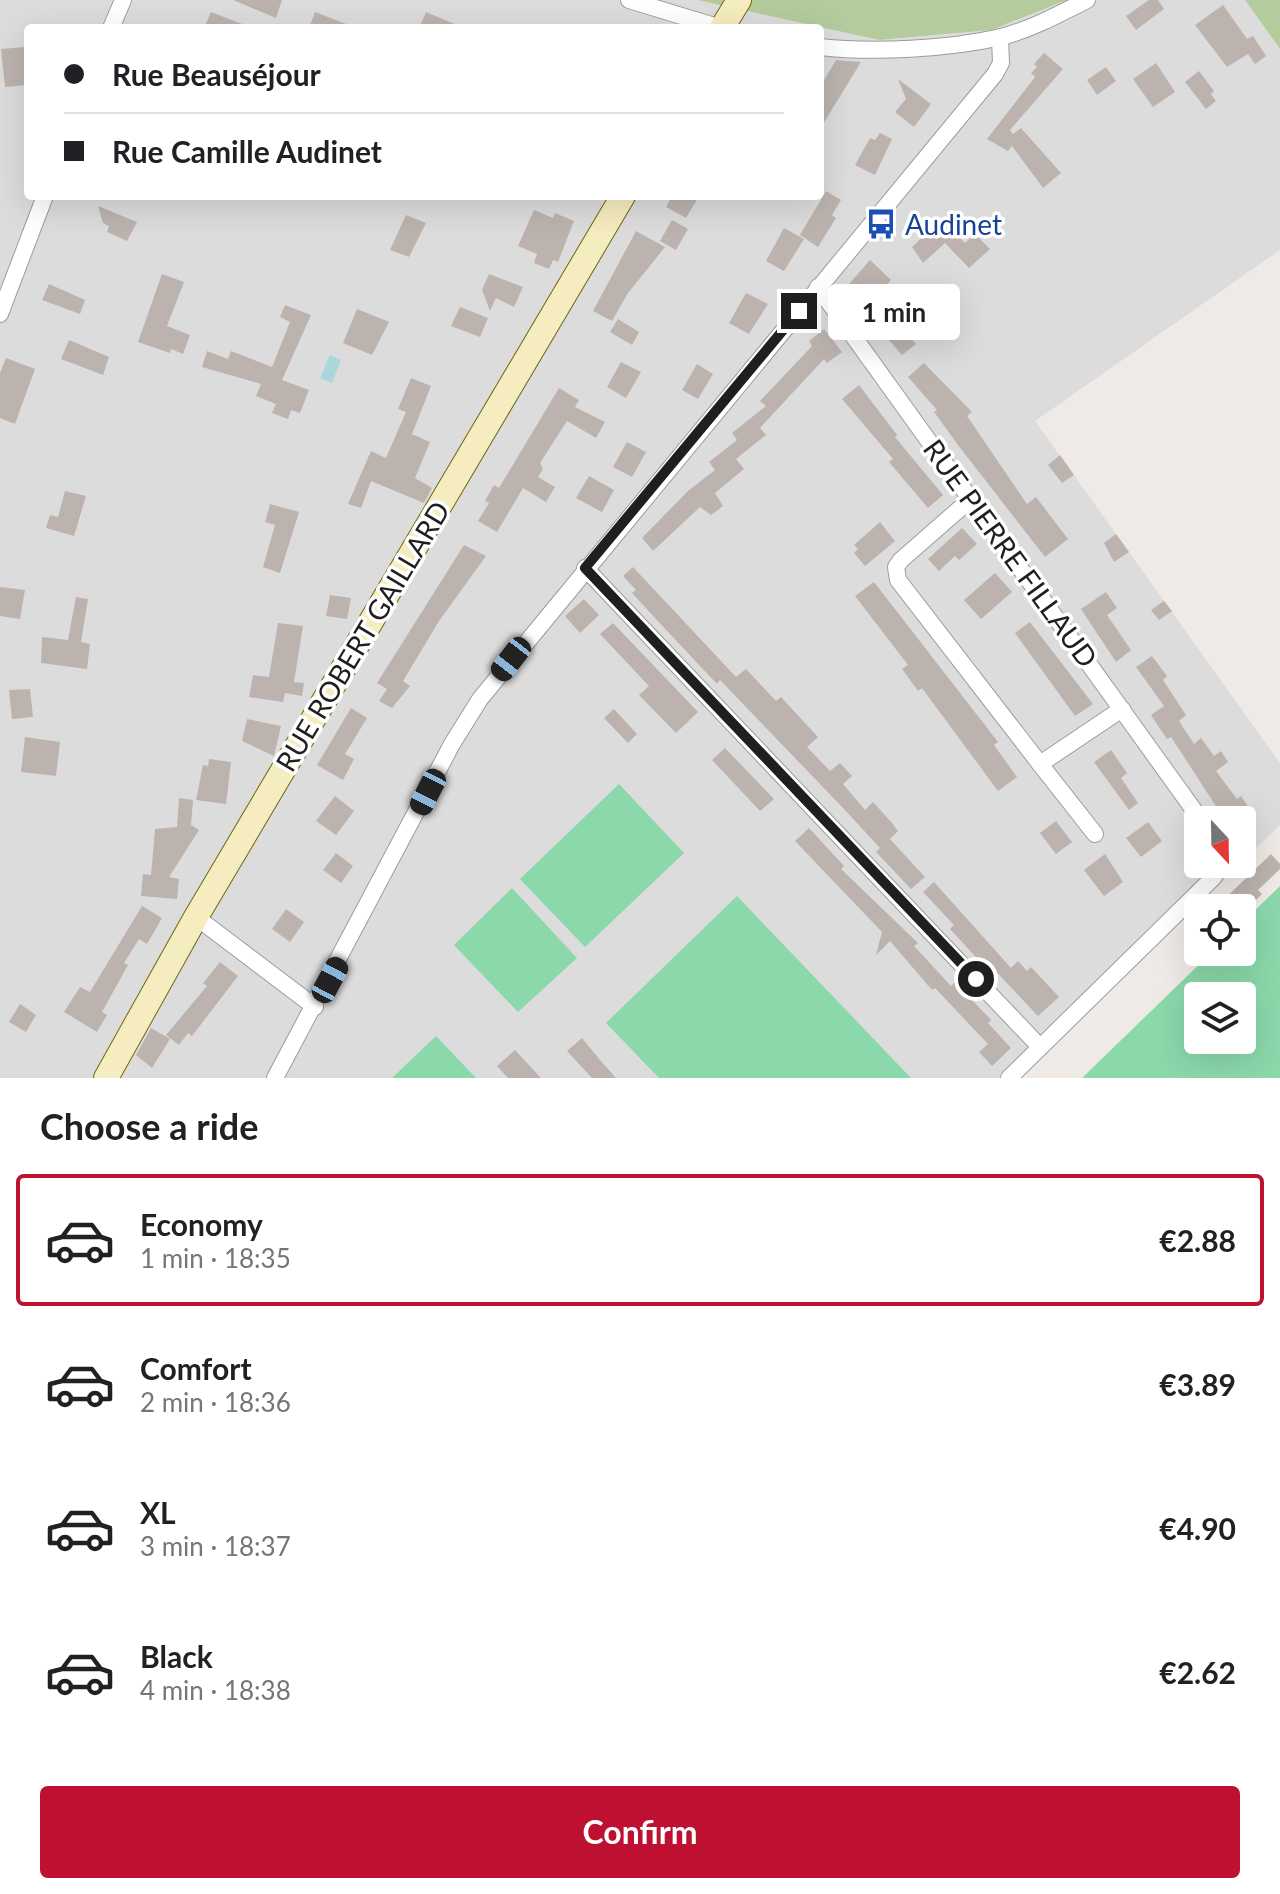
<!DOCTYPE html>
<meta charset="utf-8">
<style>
:root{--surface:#fff;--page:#f6f6f6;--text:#202124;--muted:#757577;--line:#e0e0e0;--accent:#be1031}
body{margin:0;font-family:Lato,sans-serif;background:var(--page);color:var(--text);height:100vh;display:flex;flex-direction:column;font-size:30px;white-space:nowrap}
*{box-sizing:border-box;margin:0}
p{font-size:26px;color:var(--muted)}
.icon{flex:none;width:44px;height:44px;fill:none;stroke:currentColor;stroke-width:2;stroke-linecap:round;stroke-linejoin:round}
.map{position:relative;height:1078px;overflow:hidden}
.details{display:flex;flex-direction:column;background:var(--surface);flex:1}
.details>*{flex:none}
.hud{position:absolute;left:24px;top:24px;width:800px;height:176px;border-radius:8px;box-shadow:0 8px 32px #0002;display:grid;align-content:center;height:176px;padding:0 40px;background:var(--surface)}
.needle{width:52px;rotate:158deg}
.controls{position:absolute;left:1184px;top:806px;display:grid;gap:16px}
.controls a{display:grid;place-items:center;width:72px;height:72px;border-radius:8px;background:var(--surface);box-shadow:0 8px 32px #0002;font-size:40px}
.end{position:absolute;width:36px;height:36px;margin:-18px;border:10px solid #1f1f1f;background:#fff;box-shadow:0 0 0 4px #fff}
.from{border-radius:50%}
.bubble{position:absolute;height:56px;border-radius:8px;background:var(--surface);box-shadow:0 8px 32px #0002;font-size:26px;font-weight:700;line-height:56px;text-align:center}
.car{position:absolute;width:24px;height:48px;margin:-24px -12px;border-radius:10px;box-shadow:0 0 6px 2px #0007;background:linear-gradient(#222 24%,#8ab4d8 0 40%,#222 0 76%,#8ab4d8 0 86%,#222 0)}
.hud b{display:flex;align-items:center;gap:28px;height:76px;font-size:30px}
.hud b+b{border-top:2px solid var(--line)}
.hud i{width:20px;height:20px;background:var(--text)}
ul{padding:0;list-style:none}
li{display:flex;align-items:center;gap:24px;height:132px;margin:0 16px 12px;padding:0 24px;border:4px solid transparent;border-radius:8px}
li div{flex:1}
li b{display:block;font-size:30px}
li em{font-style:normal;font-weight:700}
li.selected{border-color:var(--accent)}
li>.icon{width:72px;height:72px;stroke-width:1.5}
h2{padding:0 40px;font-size:36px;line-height:96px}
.action{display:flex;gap:16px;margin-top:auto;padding:16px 40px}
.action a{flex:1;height:92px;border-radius:8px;background:var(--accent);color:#fff;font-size:32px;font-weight:700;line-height:92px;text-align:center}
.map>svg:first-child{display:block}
.residential{fill:#dddcdc;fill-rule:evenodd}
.forest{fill:#b4cb9e}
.pitch{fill:#8bd8ab;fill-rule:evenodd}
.water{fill:#aad7d9}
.building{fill:#bcb3af}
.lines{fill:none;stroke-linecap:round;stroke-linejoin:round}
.street-casing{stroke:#9c9c9c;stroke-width:18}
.secondary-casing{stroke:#6f670e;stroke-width:26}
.street{stroke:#fff;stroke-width:16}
.secondary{stroke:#f5edbf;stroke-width:24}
.route{stroke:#1f1f1f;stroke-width:10}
.labels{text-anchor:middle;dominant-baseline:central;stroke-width:7;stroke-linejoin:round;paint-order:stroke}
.transit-label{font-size:28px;fill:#164399;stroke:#fff;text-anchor:start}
.street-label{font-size:28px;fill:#1f1f1f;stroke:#fff}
</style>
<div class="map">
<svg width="1280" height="1078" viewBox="0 0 1280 1078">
<rect width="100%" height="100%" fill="#efeae6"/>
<path class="residential" d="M0 0H697L879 40 991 30 1067 0H1245L1280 49V250L1035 421 1280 763V825L1242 862V820H1198V864H1240L1021 1078H0ZM28 28H820V196H28Z"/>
<g class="forest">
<polygon points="697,0 1067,0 991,30 879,40"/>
<polygon points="1245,0 1280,0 1280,49"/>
</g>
<g class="pitch">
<polygon points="619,784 684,853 585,947 520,879"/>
<path d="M1280 886V1078H1082L1212 952H1242V923ZM1198 996H1242V1040H1198Z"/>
<polygon points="512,888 577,958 518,1012 454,945"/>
<polygon points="737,896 911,1078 659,1078 606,1023"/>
<polygon points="436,1036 476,1078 392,1078"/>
</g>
<polygon class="water" points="330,355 341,360 332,383 320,378"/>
<g class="building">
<polygon points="233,0 282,0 276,18"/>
<polygon points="1149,0 1158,0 1164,9 1136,30 1126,16"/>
<polygon points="1223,5 1247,39 1253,36 1266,56 1255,64 1248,54 1227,67 1195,25"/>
<polygon points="211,12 250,27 250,28 204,28"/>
<polygon points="315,12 354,27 354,28 309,28"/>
<polygon points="426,12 464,28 419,28"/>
<polygon points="26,47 28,85 5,87 1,49"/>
<polygon points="1044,53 1063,69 1010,130 1013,134 1021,128 1061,173 1043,188 1012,146 1008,151 987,139 1035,77 1031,73 1037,67 1034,64"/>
<polygon points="836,60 861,62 820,129 820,87"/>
<polygon points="1156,63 1175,92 1153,107 1133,79"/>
<polygon points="1106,67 1116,81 1097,95 1087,80"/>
<polygon points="1199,71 1214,91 1211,94 1216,101 1206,109 1185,82"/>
<polygon points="898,79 931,104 914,127 895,112 906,99"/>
<polygon points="880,133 892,139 875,175 855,165 870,138 875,140"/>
<polygon points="826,191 841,200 832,215 836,218 818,247 800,235"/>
<polygon points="672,196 699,196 686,218 666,207"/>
<polygon points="98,206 137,222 127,241 107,232 109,226 103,223"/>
<polygon points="534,210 553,218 555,213 574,221 558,262 553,260 549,269 534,263 537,254 518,246"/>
<polygon points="406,215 426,223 409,257 390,250"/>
<polygon points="941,219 965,243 975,234 990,249 969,268 945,243 923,263 912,247"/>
<polygon points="672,220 688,229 676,250 660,241"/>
<polygon points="784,228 804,239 784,271 766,261"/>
<polygon points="636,231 665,247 628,293 612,321 593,311"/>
<polygon points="870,260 891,280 864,313 845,300 849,296 843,291"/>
<polygon points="162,274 184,282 167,326 190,335 183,354 171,349 170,353 138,342"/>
<polygon points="489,274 523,287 514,307 496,298 490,311 482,290"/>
<polygon points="49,284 85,300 80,314 42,300"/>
<polygon points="746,293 768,304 749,334 729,323"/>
<polygon points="285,305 311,315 282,380 309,390 300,413 291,410 288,419 272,413 276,404 256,396 261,384 202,367 207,351 228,359 231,351 272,367 290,322 280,317"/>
<polygon points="460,307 488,318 480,337 451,326"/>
<polygon points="357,309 389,322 372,355 343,343"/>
<polygon points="618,319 639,332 632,345 610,332"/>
<polygon points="894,319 916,344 902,355 881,331"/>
<polygon points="824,329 842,352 827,363 824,359 760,428 766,435 736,459 744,469 715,493 723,506 711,515 700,507 653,551 642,538 688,491 715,470 709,462 737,440 732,433 766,406 760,401 812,346 809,341"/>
<polygon points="69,340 109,357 103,375 61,359"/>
<polygon points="6,358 35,369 15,424 0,418 0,373"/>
<polygon points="621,362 641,372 626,398 607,387"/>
<polygon points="924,363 972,412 967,416 1027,504 1036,497 1068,539 1045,557 958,445 934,412 937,410 908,377"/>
<polygon points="697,364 713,374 698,399 682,390"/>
<polygon points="411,378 431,386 412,434 430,442 415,478 432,488 424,503 371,481 361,508 348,504 371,451 386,458 406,412 398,409"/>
<polygon points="859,385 897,435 895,437 943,495 928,508 889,462 893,459 842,399"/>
<polygon points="559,388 579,400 575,407 605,422 596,438 567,421 540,463 543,469 538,477 555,487 546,502 523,488 497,532 478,521 489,503 485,501 494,485 499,488"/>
<polygon points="627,442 646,452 632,477 613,467"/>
<polygon points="1060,455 1074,475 1062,483 1048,465"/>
<polygon points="589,476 614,490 602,512 576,498"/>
<polygon points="65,491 86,496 74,536 46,528 50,515 58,517"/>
<polygon points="270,504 299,512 280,573 263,567 275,525 265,522"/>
<polygon points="880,522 895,541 865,566 854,553 858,549 854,545"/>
<polygon points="962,528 977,544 959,560 955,556 939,571 928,559"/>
<polygon points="1116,534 1129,552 1114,562 1104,543"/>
<polygon points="464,545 486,556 439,621 403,681 410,686 392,708 379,701 387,689 377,683"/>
<polygon points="633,567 736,677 746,669 776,701 781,697 793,710 818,737 807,747 830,771 840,763 852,776 843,784 865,810 873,802 892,823 898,831 890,839 925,877 911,889 876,852 880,848 844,809 720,680 717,684 668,632 632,593 636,590 623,576"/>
<polygon points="995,573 1012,592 981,619 964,600"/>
<polygon points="874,582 998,742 994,745 1017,777 998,791 922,688 918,691 902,669 908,665 855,596"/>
<polygon points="0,587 25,590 20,619 0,616"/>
<polygon points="1106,592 1117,608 1107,615 1131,650 1116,662 1081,609"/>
<polygon points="330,595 351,598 347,619 326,616"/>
<polygon points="76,597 88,599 81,642 90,644 87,669 41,663 42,637 68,640"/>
<polygon points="584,599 599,615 580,633 565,616"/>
<polygon points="1164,601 1172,611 1159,620 1151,610"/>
<polygon points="1030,622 1093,704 1075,716 1015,633"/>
<polygon points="278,623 303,626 294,682 304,683 302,696 285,693 283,702 249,697 253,675 269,677"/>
<polygon points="613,623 698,712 676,733 639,695 649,686 600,634"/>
<polygon points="1152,656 1167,676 1163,680 1186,715 1179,721 1194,744 1201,738 1214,756 1221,751 1228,762 1216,771 1237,799 1241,796 1251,811 1239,820 1225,820 1171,737 1167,739 1151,715 1164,706 1136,667"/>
<polygon points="30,689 33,717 12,719 9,690"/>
<polygon points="351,708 367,718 345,754 354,759 343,780 317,765"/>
<polygon points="614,709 637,734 628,743 604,718"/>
<polygon points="247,719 281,726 274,756 242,741"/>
<polygon points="25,737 60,742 56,776 21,772"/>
<polygon points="725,748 774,799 760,811 712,760"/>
<polygon points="1111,750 1127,773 1121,778 1138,803 1129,810 1094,762"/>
<polygon points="209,759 231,762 226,804 196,800 203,765 208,766"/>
<polygon points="335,796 354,811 336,835 316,821"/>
<polygon points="179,798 193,800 191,825 199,830 169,877 179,879 177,899 141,896 143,874 151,875 155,829 177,827"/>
<polygon points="1056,821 1072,842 1056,854 1040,833"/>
<polygon points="1148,822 1162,841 1141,857 1126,838"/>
<polygon points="809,828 844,866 841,869 918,943 914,946 951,986 955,982 991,1020 988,1023 1011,1048 992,1066 979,1052 988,1044 935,988 932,990 890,941 876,955 882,932 795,841"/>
<polygon points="336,853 353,866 341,883 323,870"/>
<polygon points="1105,854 1123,882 1104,896 1084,870"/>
<polygon points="1271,854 1280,864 1280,869 1258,890 1262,894 1248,908 1215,908"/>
<polygon points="934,882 1011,968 1018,961 1027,971 1031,967 1059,997 1038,1016 989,964 985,967 950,929 954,925 923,892"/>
<polygon points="142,906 162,918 147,944 139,939 124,963 128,965 102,1012 107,1015 97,1032 64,1012 80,987 90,992"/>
<polygon points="286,909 304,922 290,942 272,929"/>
<polygon points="220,962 238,976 192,1036 188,1033 179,1045 166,1035 207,986 203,983"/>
<polygon points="20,1004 36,1015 26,1032 9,1022"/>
<polygon points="151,1028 170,1039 152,1068 136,1055"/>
<polygon points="582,1038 600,1060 616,1078 592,1078 567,1051"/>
<polygon points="515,1050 541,1078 508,1078 497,1066"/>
</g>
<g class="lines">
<g class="street-casing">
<g id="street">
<polyline points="629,0 721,28"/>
<polyline points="111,28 123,0"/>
<path d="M820 47C873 53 949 49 1001 37 1032 29 1059 14 1087 0"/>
<polyline points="818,287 1201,820"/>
<polyline points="0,314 45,196"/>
<polyline points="972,498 901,560 896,567 898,580 1040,764 1122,709"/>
<polyline points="585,568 1040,1047"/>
<polyline points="1040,764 1095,834"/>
<polyline points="196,917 315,1007"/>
<polyline points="275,1078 452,744 480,699 995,74 1001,63 1000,37"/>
<polyline points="1009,1078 1214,877 1221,864"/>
</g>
</g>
<g class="secondary-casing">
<g id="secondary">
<polyline points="722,28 739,0"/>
<polyline points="106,1078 196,917 623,196"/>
</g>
</g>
<use href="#street" class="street"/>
<use href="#secondary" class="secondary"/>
</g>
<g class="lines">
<polyline class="route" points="799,311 585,568 976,979"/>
</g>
<defs>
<g id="bus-bare" transform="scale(2.4)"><path d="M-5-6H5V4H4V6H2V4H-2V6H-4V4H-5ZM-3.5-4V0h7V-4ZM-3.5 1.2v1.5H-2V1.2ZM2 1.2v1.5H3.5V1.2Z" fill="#1a4fb4" stroke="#fff" stroke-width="2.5" paint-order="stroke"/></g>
</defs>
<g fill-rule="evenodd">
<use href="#bus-bare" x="881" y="224"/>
</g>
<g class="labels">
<g class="transit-label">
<text x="905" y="224">Audinet</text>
</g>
<g class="street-label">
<text transform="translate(1011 553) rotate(54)">RUE PIERRE FILLAUD</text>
<text transform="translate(362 636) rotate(-59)">RUE ROBERT GAILLARD</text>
</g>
</g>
</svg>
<div class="controls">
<a><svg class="needle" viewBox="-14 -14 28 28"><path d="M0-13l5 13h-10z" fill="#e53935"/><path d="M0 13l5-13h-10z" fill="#757577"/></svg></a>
<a><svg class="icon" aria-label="locate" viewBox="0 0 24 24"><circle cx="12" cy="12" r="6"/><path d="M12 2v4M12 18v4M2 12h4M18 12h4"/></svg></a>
<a><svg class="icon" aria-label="layers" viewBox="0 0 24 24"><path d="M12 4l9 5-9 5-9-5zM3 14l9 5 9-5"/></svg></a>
</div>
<i class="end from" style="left:976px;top:979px"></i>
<i class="end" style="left:799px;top:311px"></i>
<div class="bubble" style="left:828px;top:284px;width:132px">1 min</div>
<i class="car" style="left:511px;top:659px;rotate:218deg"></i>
<i class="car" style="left:428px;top:792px;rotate:207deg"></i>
<i class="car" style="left:330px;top:980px;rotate:28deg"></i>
<div class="hud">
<b><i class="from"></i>Rue Beauséjour</b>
<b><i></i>Rue Camille Audinet</b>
</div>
</div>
<section class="details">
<h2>Choose a ride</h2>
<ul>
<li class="selected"><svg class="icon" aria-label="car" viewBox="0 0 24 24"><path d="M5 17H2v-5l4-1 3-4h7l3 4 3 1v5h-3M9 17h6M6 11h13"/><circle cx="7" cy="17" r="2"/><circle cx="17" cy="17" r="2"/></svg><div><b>Economy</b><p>1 min · 18:35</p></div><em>€2.88</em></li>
<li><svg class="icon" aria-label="car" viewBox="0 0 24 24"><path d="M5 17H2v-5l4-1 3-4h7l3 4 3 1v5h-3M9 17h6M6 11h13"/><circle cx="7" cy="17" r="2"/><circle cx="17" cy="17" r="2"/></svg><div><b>Comfort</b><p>2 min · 18:36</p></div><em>€3.89</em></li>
<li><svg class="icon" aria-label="car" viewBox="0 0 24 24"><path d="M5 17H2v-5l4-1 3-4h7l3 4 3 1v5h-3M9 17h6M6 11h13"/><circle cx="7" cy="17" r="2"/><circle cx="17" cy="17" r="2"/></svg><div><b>XL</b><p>3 min · 18:37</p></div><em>€4.90</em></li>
<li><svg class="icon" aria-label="car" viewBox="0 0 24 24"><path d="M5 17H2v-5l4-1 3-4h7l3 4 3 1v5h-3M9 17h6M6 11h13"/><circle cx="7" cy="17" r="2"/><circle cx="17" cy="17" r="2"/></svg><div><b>Black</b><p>4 min · 18:38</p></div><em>€2.62</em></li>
</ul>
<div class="action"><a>Confirm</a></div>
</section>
